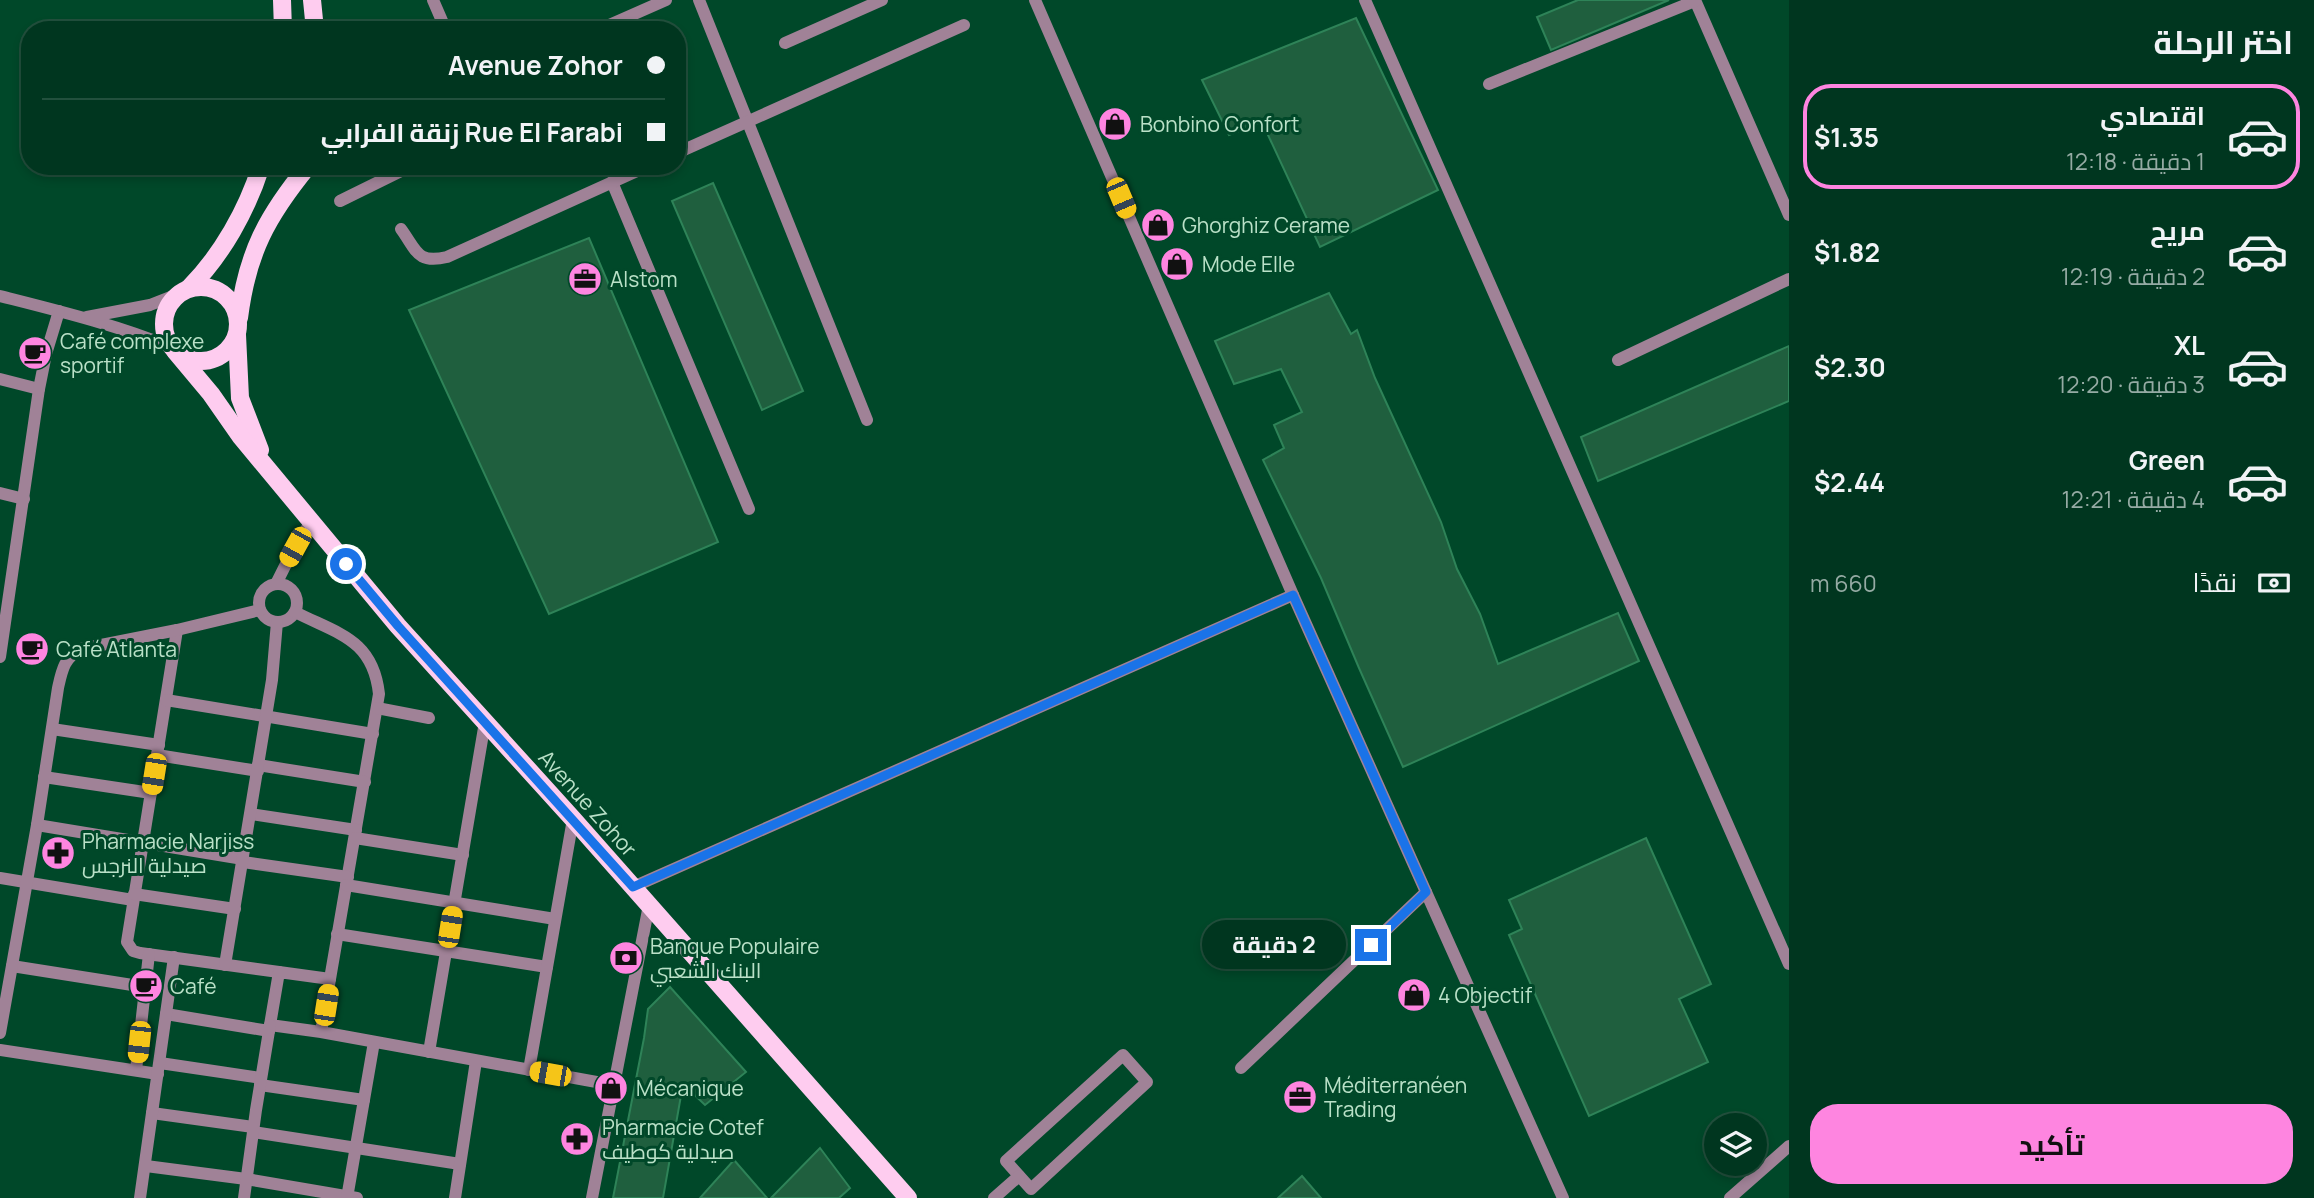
<!DOCTYPE html>
<html lang="ar">
<meta charset="utf-8">
<style>
:root{--surface:#00361f;--page:#0e412c;--text:#f1f3f6;--muted:#95aba4;--line:#22503d;--accent:#fe85e0}
body{margin:0;font-family:Manrope,Cairo,sans-serif;background:var(--page);color:var(--text);direction:rtl;height:100vh;display:flex;flex-direction:column;font-size:26px;white-space:nowrap}
*{box-sizing:border-box;margin:0}
p{font-size:23px;color:var(--muted)}
.icon{flex:none;width:38px;height:38px;fill:none;stroke:currentColor;stroke-width:2;stroke-linecap:round;stroke-linejoin:round}
.map{position:relative;flex:1;overflow:hidden;direction:ltr}
.side{display:flex;flex-direction:column;background:var(--surface);width:525px}
.side>*{flex:none}
.banner{position:absolute;left:21px;top:21px;width:665px;height:154px;border-radius:28px;box-shadow:0 4px 10px #0003,0 0 0 2px var(--line);direction:rtl;display:grid;align-content:center;height:154px;padding:0 21px;background:var(--surface)}
.controls{position:absolute;left:1704px;top:1113px;display:grid;gap:14px}
.controls a{display:grid;place-items:center;width:63px;height:63px;border-radius:50%;background:var(--surface);box-shadow:0 4px 10px #0003,0 0 0 2px var(--line);font-size:35px}
.end{position:absolute;width:32px;height:32px;margin:-16px;border:9px solid #1a73e8;background:#fff;box-shadow:0 0 0 4px #fff}
.from{border-radius:50%}
.bubble{position:absolute;height:49px;border-radius:24px;background:var(--surface);box-shadow:0 4px 10px #0003,0 0 0 2px var(--line);font-size:23px;font-weight:700;line-height:49px;text-align:center;direction:rtl}
.car{position:absolute;width:21px;height:42px;margin:-21px -10px;border-radius:9px;box-shadow:0 0 5px 2px #0007;background:linear-gradient(#f5c518 24%,#345 0 40%,#f5c518 0 76%,#345 0 86%,#f5c518 0)}
.banner b{display:flex;align-items:center;gap:24px;height:66px;font-size:26px}
.banner b+b{border-top:2px solid var(--line)}
.banner i{width:18px;height:18px;background:var(--text)}
ul{padding:0;list-style:none}
li{display:flex;align-items:center;gap:21px;height:105px;margin:0 14px 10px;padding:0 7px;border:4px solid transparent;border-radius:28px}
li div{flex:1}
li b{display:block;font-size:26px}
li em{font-style:normal;font-weight:700}
li.active{border-color:var(--accent)}
li>.icon{width:63px;height:63px;stroke-width:1.5}
h2{padding:0 21px;font-size:32px;line-height:84px}
.pay{display:flex;align-items:center;gap:18px;height:77px;padding:0 21px;font-size:26px}
.pay p{margin-inline-start:auto}
.action{display:flex;gap:14px;margin-top:auto;padding:14px 21px}
.action a{flex:1;height:80px;border-radius:28px;background:var(--accent);color:#111;font-size:28px;font-weight:700;line-height:80px;text-align:center}
main{display:flex;flex:1;min-height:0}
.map>svg:first-child{display:block}
.building{fill:#1f5f3e;stroke:#2e8358;stroke-width:2}
.lines{fill:none;stroke-linecap:round;stroke-linejoin:round}
.minor{stroke:#a08297;stroke-width:12}
.major{stroke:#feccef;stroke-width:18}
.route{stroke:#1a73e8;stroke-width:9}
.labels{text-anchor:middle;dominant-baseline:central;stroke-width:6;stroke-linejoin:round;paint-order:stroke}
.poi-label{font-size:21px;fill:#bae1c8;stroke:#004829;text-anchor:start}
.street-label{font-size:21px;fill:#bae1c8;stroke:#004829}
</style>
<main>
<section class="side">
<h2>اختر الرحلة</h2>
<ul>
<li class="active"><svg class="icon" aria-label="car" viewBox="0 0 24 24"><path d="M5 17H2v-5l4-1 3-4h7l3 4 3 1v5h-3M9 17h6M6 11h13"/><circle cx="7" cy="17" r="2"/><circle cx="17" cy="17" r="2"/></svg><div><b>اقتصادي</b><p>1 دقيقة · 12:18</p></div><em>$1.35</em></li>
<li><svg class="icon" aria-label="car" viewBox="0 0 24 24"><path d="M5 17H2v-5l4-1 3-4h7l3 4 3 1v5h-3M9 17h6M6 11h13"/><circle cx="7" cy="17" r="2"/><circle cx="17" cy="17" r="2"/></svg><div><b>مريح</b><p>2 دقيقة · 12:19</p></div><em>$1.82</em></li>
<li><svg class="icon" aria-label="car" viewBox="0 0 24 24"><path d="M5 17H2v-5l4-1 3-4h7l3 4 3 1v5h-3M9 17h6M6 11h13"/><circle cx="7" cy="17" r="2"/><circle cx="17" cy="17" r="2"/></svg><div><b>XL</b><p>3 دقيقة · 12:20</p></div><em>$2.30</em></li>
<li><svg class="icon" aria-label="car" viewBox="0 0 24 24"><path d="M5 17H2v-5l4-1 3-4h7l3 4 3 1v5h-3M9 17h6M6 11h13"/><circle cx="7" cy="17" r="2"/><circle cx="17" cy="17" r="2"/></svg><div><b>Green</b><p>4 دقيقة · 12:21</p></div><em>$2.44</em></li>
</ul>
<div class="pay"><svg class="icon" aria-label="cash" viewBox="0 0 24 24"><path d="M3 7h18v10H3z"/><circle cx="12" cy="12" r="2"/></svg>نقدًا<p>660 m</p></div>
<div class="action"><a>تأكيد</a></div>
</section>
<div class="map">
<svg width="1789" height="1198" viewBox="0 0 1789 1198">
<rect width="100%" height="100%" fill="#004829"/>
<g class="building">
<polygon points="1578,0 1669,0 1551,50 1537,17"/>
<polygon points="1356,18 1438,190 1320,247 1262,122 1229,135 1202,80"/>
<polygon points="713,183 803,391 762,410 672,201"/>
<polygon points="589,238 718,542 549,614 409,310"/>
<polygon points="1329,293 1351,334 1357,330 1375,378 1441,522 1457,569 1480,614 1498,664 1618,613 1639,661 1403,767 1359,668 1321,578 1263,460 1284,448 1274,425 1302,412 1281,369 1234,384 1215,341"/>
<polygon points="1789,346 1789,401 1598,481 1581,437"/>
<polygon points="1646,838 1711,984 1679,999 1708,1062 1589,1116 1509,935 1522,929 1509,900"/>
<polygon points="670,987 746,1072 705,1105 683,1084 663,1198 613,1198 644,1038 648,1009"/>
<polygon points="820,1148 850,1188 839,1198 771,1198"/>
<polygon points="734,1160 767,1198 700,1198"/>
<polygon points="1302,1176 1321,1198 1278,1198"/>
</g>
<g class="lines">
<g class="minor">
<polyline points="433,0 446,30"/>
<polyline points="699,0 867,420"/>
<polyline points="1035,0 1293,595 1563,1198"/>
<polyline points="1365,0 1789,964"/>
<polyline points="1695,0 1789,215"/>
<polyline points="598,30 666,0"/>
<polyline points="785,43 882,0"/>
<polyline points="1489,84 1695,1"/>
<polyline points="677,153 964,25"/>
<polyline points="612,182 749,509"/>
<polyline points="340,201 411,166"/>
<path d="M401 229C417 251 417 264 447 257L648 166"/>
<path d="M0 296C59 311 117 325 173 348"/>
<polyline points="87,317 150,305 178,294"/>
<polyline points="1618,360 1789,279"/>
<polyline points="0,379 39,389"/>
<polyline points="0,493 24,499"/>
<polyline points="276,584 295,546 311,522"/>
<circle cx="278" cy="603" r="19"/>
<path d="M295 612C338 634 373 639 379 694L330 979"/>
<polyline points="177,630 127,942 133,951 140,953 279,972"/>
<polyline points="0,657 39,389 46,354 59,311"/>
<polyline points="166,700 373,734"/>
<polyline points="377,708 429,718"/>
<polyline points="52,729 159,745"/>
<polyline points="157,755 258,771"/>
<polyline points="258,765 365,782"/>
<polyline points="44,777 151,793"/>
<polyline points="251,814 356,830"/>
<polyline points="37,825 243,859"/>
<polyline points="355,838 463,855"/>
<polyline points="243,862 348,877"/>
<polyline points="0,878 133,900"/>
<polyline points="346,885 555,919"/>
<polyline points="633,887 1293,595"/>
<polyline points="134,894 235,909"/>
<polyline points="337,934 547,967"/>
<polyline points="225,965 272,680 277,622"/>
<polyline points="12,966 145,987"/>
<polyline points="166,1014 269,1031"/>
<polyline points="321,1032 330,979 279,972 270,1025 321,1032 613,1085"/>
<path d="M0 1033 37 825 58 688C62 670 64 658 81 649L177 630 260 610"/>
<polyline points="0,1050 158,1074"/>
<polyline points="429,1052 485,722"/>
<polygon points="1123,1055 1147,1082 1031,1189 1006,1161"/>
<polyline points="160,1063 261,1078"/>
<polyline points="1241,1068 1426,892"/>
<polyline points="136,1070 149,954"/>
<polyline points="529,1070 573,819"/>
<polyline points="260,1085 364,1100"/>
<polyline points="152,1113 253,1127"/>
<polyline points="253,1132 460,1164"/>
<polyline points="146,1166 246,1179 357,1198"/>
<polyline points="140,1198 174,957"/>
<polyline points="244,1198 256,1110 270,1025"/>
<polyline points="347,1198 374,1042"/>
<polyline points="455,1198 476,1061"/>
<polyline points="592,1198 649,905"/>
<polyline points="994,1198 1019,1176"/>
<polyline points="1730,1198 1789,1146"/>
</g>
<g class="major">
<polyline points="282,0 283,30"/>
<polyline points="312,0 315,30"/>
<circle cx="201" cy="324" r="37"/>
<path d="M189 288C222 255 247 210 261 166"/>
<path d="M239 318C247 253 267 216 308 166"/>
<polyline points="237,335 240,398 260,450"/>
<polyline points="175,351 211,394 241,437 398,626 573,819 908,1198"/>
</g>
</g>
<g class="lines">
<polyline class="route" points="346,564 398,626 633,887 1293,595 1426,892 1371,945"/>
</g>
<defs>
<g id="shop-disc" transform="scale(1.75)"><circle r="9.5" fill="#fe85e0" stroke="#004829"/><path d="M-5-2.5h2.3a2.7 3.5 0 0 1 5.4 0H5L5.5 6h-11ZM-1.5-2.5h3a1.5 2.3 0 0 0-3 0Z" fill="#111"/></g>
<g id="office-disc" transform="scale(1.75)"><circle r="9.5" fill="#fe85e0" stroke="#004829"/><path d="M-6-3h4V-5.5h4V-3h4V5H-6ZM-1-4.5V-3h2v-1.5ZM-6 0V1H6V0Z" fill="#111"/></g>
<g id="cafe-disc" transform="scale(1.75)"><circle r="9.5" fill="#fe85e0" stroke="#004829"/><path d="M-5.5-4.5H6V0H3Q3 3.5 0 3.5H-2.5Q-5.5 3.5-5.5 0ZM3-3.2v2h1.7v-2ZM-6 4.5H4V6H-6Z" fill="#111"/></g>
<g id="pharmacy-disc" transform="scale(1.75)"><circle r="9.5" fill="#fe85e0" stroke="#004829"/><path d="M-2-6h4v4h4v4h-4v4h-4v-4h-4v-4h4Z" fill="#111"/></g>
<g id="bank-disc" transform="scale(1.75)"><circle r="9.5" fill="#fe85e0" stroke="#004829"/><path d="M-6-4H6V4H-6ZM0-2.3a2.3 2.3 0 1 0 0 4.6a2.3 2.3 0 1 0 0-4.6Z" fill="#111"/></g>
</defs>
<g fill-rule="evenodd">
<use href="#shop-disc" x="1115" y="124"/>
<use href="#shop-disc" x="1158" y="225"/>
<use href="#shop-disc" x="1177" y="264"/>
<use href="#office-disc" x="585" y="279"/>
<use href="#cafe-disc" x="35" y="353"/>
<use href="#cafe-disc" x="32" y="649"/>
<use href="#pharmacy-disc" x="58" y="853"/>
<use href="#bank-disc" x="626" y="958"/>
<use href="#cafe-disc" x="146" y="986"/>
<use href="#shop-disc" x="1414" y="995"/>
<use href="#shop-disc" x="611" y="1088"/>
<use href="#office-disc" x="1300" y="1097"/>
<use href="#pharmacy-disc" x="577" y="1139"/>
</g>
<g class="labels">
<g class="poi-label">
<text x="1140" y="124">Bonbino Confort</text>
<text x="1182" y="225">Ghorghiz Cerame</text>
<text x="1202" y="264">Mode Elle</text>
<text x="610" y="279">Alstom</text>
<text x="60" y="341">Café complexe<tspan x="60" dy="24">sportif</tspan></text>
<text x="56" y="649">Café Atlanta</text>
<text x="82" y="841">Pharmacie Narjiss<tspan x="82" dy="24">صيدلية النرجس</tspan></text>
<text x="650" y="946">Banque Populaire<tspan x="650" dy="24">البنك الشعبي</tspan></text>
<text x="170" y="986">Café</text>
<text x="1438" y="995">4 Objectif</text>
<text x="1324" y="1085">Méditerranéen<tspan x="1324" dy="24">Trading</tspan></text>
<text x="636" y="1088">Mécanique</text>
<text x="602" y="1127">Pharmacie Cotef<tspan x="602" dy="24">صيدلية كوطيف</tspan></text>
</g>
<g class="street-label">
<text transform="translate(588 803) rotate(48)">Avenue Zohor</text>
</g>
</g>
</svg>
<div class="controls">
<a><svg class="icon" aria-label="layers" viewBox="0 0 24 24"><path d="M12 4l9 5-9 5-9-5zM3 14l9 5 9-5"/></svg></a>
</div>
<i class="end from" style="left:346px;top:564px"></i>
<i class="end" style="left:1371px;top:945px"></i>
<div class="bubble" style="left:1202px;top:920px;width:144px">2 دقيقة</div>
<i class="car" style="left:1121px;top:198px;rotate:157deg"></i>
<i class="car" style="left:295px;top:547px;rotate:209deg"></i>
<i class="car" style="left:154px;top:774px;rotate:189deg"></i>
<i class="car" style="left:450px;top:927px;rotate:9deg"></i>
<i class="car" style="left:326px;top:1005px;rotate:9deg"></i>
<i class="car" style="left:139px;top:1042px;rotate:186deg"></i>
<i class="car" style="left:550px;top:1074px;rotate:280deg"></i>
<div class="banner">
<b><i class="from"></i>Avenue Zohor</b>
<b><i></i>Rue El Farabi زنقة الفرابي</b>
</div>
</div>
</main>
